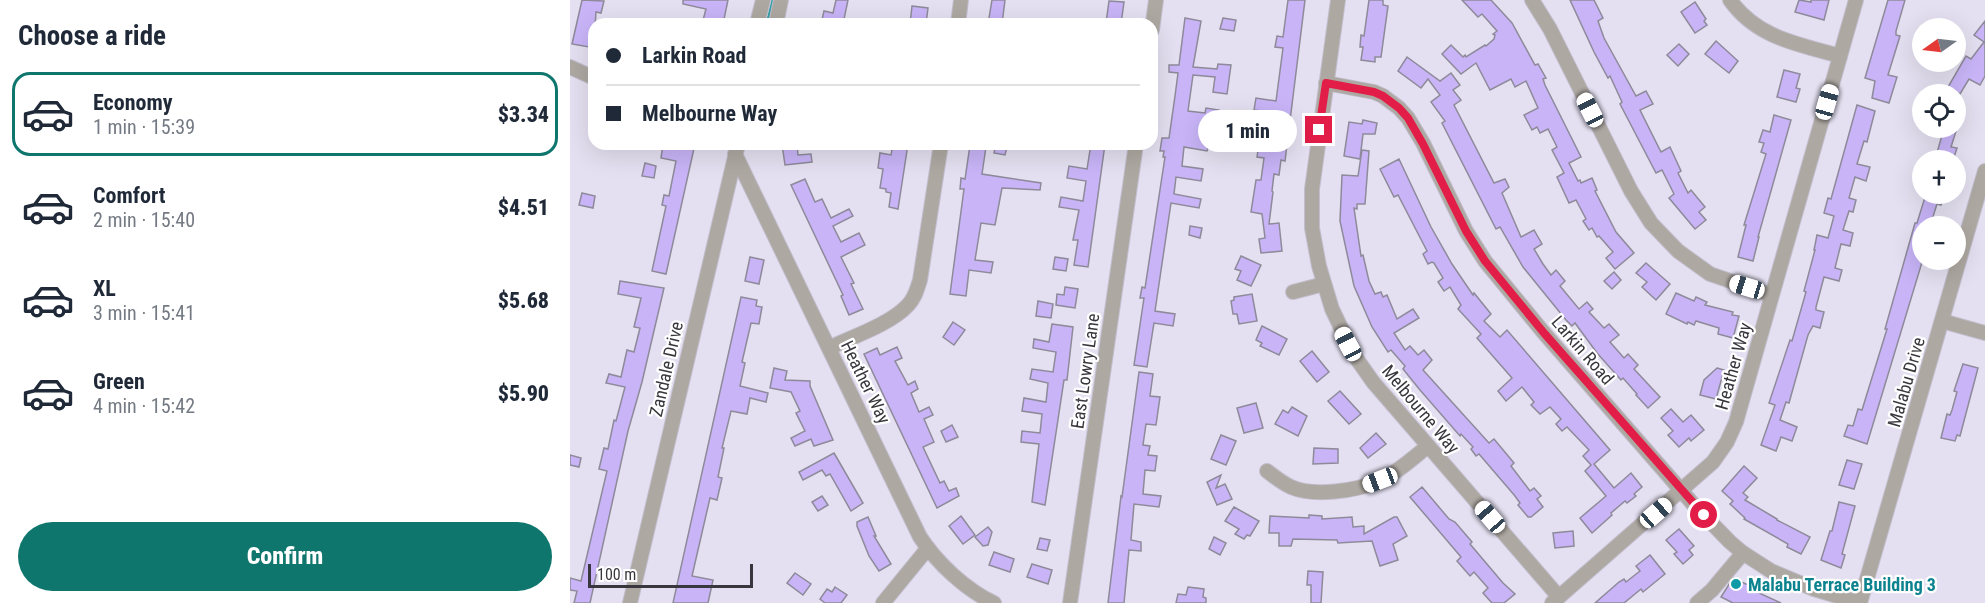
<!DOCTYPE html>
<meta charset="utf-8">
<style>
:root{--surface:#fff;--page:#f6f6f7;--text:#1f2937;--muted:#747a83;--line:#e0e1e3;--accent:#0f766e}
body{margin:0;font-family:"Roboto Condensed",sans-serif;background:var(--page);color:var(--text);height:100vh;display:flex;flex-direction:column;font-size:22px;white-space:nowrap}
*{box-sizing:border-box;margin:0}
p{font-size:20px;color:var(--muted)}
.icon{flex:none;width:33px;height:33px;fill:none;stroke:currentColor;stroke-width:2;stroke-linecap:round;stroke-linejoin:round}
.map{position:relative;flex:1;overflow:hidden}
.sheet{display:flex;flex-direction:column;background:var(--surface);width:570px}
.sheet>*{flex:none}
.guide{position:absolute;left:18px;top:18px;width:570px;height:132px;border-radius:18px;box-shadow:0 6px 24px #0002;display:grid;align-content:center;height:132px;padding:0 18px;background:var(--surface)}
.needle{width:39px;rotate:256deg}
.tools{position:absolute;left:1342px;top:18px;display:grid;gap:12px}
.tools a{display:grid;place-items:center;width:54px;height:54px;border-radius:50%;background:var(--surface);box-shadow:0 6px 24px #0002;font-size:30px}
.scale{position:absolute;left:18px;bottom:15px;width:165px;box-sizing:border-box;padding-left:6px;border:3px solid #39373e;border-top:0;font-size:16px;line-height:21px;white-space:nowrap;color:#39373e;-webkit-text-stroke:4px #fff;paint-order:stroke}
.end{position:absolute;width:27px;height:27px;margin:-14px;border:8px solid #e11d48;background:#fff;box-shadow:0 0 0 3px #fff}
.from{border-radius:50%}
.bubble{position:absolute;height:42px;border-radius:21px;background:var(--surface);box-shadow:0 6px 24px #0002;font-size:20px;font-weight:800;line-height:42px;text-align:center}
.car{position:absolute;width:18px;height:36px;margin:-18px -9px;border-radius:8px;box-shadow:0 0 4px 2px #0007;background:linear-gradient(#fff 24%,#345 0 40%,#fff 0 76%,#345 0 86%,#fff 0)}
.guide b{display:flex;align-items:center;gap:21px;height:57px;font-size:22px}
.guide b+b{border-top:2px solid var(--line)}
.guide i{width:15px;height:15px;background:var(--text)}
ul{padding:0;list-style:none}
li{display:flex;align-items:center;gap:18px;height:84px;margin:0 12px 9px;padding:0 6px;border:3px solid transparent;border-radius:18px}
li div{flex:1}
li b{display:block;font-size:22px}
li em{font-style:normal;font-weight:800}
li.on{border-color:var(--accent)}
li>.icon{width:54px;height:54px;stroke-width:1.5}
h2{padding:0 18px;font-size:27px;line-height:72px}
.cta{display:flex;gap:12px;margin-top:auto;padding:12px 18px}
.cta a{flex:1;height:69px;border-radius:36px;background:var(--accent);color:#fff;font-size:24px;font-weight:800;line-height:69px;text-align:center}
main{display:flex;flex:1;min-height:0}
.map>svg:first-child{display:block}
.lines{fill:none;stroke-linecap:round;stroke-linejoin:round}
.stream{stroke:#339fa6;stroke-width:3}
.building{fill:#c8b4f7;stroke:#8e8a9a;stroke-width:1.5}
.minor-casing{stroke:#c2becd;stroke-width:16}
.minor{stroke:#aea8a2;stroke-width:14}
.route{stroke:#e11d48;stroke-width:8}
.culture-dot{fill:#0f9aa8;stroke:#fff;stroke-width:2}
.labels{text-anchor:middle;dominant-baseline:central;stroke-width:4.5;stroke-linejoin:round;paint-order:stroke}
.street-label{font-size:18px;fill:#39373e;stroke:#fff}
.culture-label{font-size:18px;font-weight:bold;fill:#0d838f;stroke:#fff;text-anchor:start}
</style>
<main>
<section class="sheet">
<h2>Choose a ride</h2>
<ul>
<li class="on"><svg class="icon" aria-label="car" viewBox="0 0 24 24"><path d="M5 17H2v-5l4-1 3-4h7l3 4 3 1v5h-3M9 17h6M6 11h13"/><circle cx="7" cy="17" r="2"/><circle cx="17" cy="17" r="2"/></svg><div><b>Economy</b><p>1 min · 15:39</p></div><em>$3.34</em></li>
<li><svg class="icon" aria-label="car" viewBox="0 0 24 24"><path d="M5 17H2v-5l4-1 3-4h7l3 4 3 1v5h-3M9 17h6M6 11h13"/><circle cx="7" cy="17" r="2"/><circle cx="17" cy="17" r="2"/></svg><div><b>Comfort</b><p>2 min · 15:40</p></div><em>$4.51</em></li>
<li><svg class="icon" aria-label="car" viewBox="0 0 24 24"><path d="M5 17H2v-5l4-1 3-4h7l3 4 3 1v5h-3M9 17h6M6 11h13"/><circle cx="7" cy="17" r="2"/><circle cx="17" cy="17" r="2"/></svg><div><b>XL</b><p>3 min · 15:41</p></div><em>$5.68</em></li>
<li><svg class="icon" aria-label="car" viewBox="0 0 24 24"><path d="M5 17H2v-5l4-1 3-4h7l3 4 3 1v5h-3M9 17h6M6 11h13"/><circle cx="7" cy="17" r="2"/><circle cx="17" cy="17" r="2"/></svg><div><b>Green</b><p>4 min · 15:42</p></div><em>$5.90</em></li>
</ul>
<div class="cta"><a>Confirm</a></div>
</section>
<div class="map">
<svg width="1415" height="603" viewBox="0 0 1415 603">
<rect width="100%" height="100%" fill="#e4e0f1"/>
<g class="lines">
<polyline class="stream" points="197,24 203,0"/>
</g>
<g class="building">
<polygon points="12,0 34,1 31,13 26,12 24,42 20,42 19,47 2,44"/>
<polygon points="113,0 158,0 153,24 132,24 136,9 113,4"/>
<polygon points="266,0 278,0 273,24 251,24 254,11 263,13"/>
<polygon points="422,0 435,0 432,24 418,24"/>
<polygon points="718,0 735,0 715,161 711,160 709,175 704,174 702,191 703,192 699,224 709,223 712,251 691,253 689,239 695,238 692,214 681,212 686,180 691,180 694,158 687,157 689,143 701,145 705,113 684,110 686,98 706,101 713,48 705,47 707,36 713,37"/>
<polygon points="799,0 813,0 813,5 818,6 811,57 805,57 805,62 791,60 793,47 790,47 791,35 794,36"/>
<polygon points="892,0 921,0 942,23 965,65 968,64 976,78 973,79 975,85 1011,157 999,163 1008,181 1010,180 1011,183 1022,178 1027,190 1025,191 1046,232 1064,253 1045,269 1036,258 1043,252 1029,236 1027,237 1022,228 1019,230 1013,221 1016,219 1006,200 999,203 987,177 994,173 982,150 987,147 978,129 970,133 967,127 962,130 954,115 968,108 956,81 945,87 941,79 920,90 906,63 891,74 872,54 881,45 893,57 895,55 896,57 915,45 916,46 924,39 925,35 923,34 927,31 912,14 908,17"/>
<polygon points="1000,0 1024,0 1033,18 1028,21 1034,38 1066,96 1076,91 1083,104 1070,110 1091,152 1100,147 1111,171 1108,173 1118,193 1121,190 1135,207 1129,212 1136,220 1125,229 1099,198 1104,194 1092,170 1086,173 1050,104 1052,102 1040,76 1038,78 1024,52"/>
<polygon points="1229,0 1241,2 1241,0 1259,0 1254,20 1225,12"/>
<polygon points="1318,0 1335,0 1326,31 1326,35 1330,36 1318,75 1327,77 1319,103 1302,98 1305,81 1295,78"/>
<polygon points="539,1 554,2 551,24 536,23"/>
<polygon points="1125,2 1136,19 1134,21 1137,25 1125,33 1111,12"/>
<polygon points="342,6 358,8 356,24 340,24"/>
<polygon points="615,18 631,21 623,67 647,69 648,64 661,65 657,94 643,92 645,77 623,75 618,111 635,113 636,108 649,110 637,151 614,147 612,166 633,169 631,181 606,177 604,194 631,199 629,208 601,203 585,311 605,314 603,326 584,323 577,367 564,365 574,298 570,298 572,287 575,288 595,157 593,157 594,151 590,151 592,138 599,138 605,96 608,73 599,72 599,65 609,65"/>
<polygon points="653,18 666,20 664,31 650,29"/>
<polygon points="1415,21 1415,76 1410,85 1399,79 1390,94 1378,87 1396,56 1401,59 1414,42 1404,35"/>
<polygon points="1146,41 1168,61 1159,73 1135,54"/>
<polygon points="1109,44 1119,54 1108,66 1097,55"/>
<polygon points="837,57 870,81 881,73 890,85 883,90 891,100 884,105 924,183 935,179 939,187 932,193 951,237 964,230 972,244 964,249 973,264 981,275 986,270 995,281 990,286 1009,309 1017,302 1023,309 1019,312 1034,328 1039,324 1049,335 1040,342 1054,358 1058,354 1068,365 1064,369 1090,397 1078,408 1066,395 1067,394 1053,378 1051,380 1027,353 1005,323 1002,326 996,320 953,267 930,227 926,229 872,123 875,121 861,102 870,95 858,79 851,88 828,71"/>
<polygon points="1214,70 1230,74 1226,88 1230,89 1226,102 1207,97"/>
<polygon points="1287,105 1305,111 1297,142 1294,141 1287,164 1300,167 1296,181 1285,177 1279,198 1286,200 1283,212 1279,211 1273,230 1283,233 1280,246 1271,244 1265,268 1272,270 1269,281 1254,277 1246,307 1246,310 1254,312 1250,328 1243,326 1238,335 1219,403 1216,402 1210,420 1227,427 1222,441 1211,437 1206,451 1191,445 1205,405 1199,403 1220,340 1222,341 1236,292 1234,291 1245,250 1244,250 1247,235 1258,238 1264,216 1254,213 1258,198 1261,199"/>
<polygon points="1204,115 1221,120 1188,237 1189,237 1183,261 1168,257 1176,225 1174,225 1196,154 1191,152 1194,143 1189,142 1193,130 1200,132"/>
<polygon points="793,120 807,123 805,134 793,134 790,159 774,156 779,122 792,124"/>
<polygon points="1374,128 1387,128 1381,147 1387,148 1383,160 1365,160"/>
<polygon points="93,144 125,144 96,274 82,271 96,206 92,205 94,195 99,196 106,161 91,158"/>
<polygon points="212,144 227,144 228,155 241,154 242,162 215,165"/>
<polygon points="323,144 338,144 328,209 319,207 321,193 316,192 316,189 310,188 313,169 308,168 310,153 321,155"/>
<polygon points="426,144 437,147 435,155 424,153"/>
<polygon points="521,144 535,144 518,267 504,265 508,240 503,240 509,210 489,207 491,197 513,201 516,181 497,178 499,166 517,169"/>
<polygon points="400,145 416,147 412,174 471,183 470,190 432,188 425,225 411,223 405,260 423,262 421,273 399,270 396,296 380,294 394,189 390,189 391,178 395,179"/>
<polygon points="792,150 799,151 795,204 787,204 787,209 784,208 791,256 793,255 799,281 805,294 811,292 813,297 817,295 827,319 843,309 849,318 824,333 835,350 840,346 848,355 854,350 862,360 853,370 919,443 924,439 944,463 941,466 960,491 964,488 971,496 967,499 973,507 961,517 958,517 948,505 950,503 945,496 909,454 906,456 901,449 903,447 891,434 890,436 850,390 833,369 835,366 821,350 818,352 802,327 784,286 770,221 772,175 788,176"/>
<polygon points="829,159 861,227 882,264 903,295 904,293 921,314 914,321 930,337 937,330 1040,450 1024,464 1044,488 1061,473 1072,487 1064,494 1066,496 1057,503 1055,501 1041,513 1042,515 1022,533 1010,518 1036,496 1015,471 1021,465 1013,456 1019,450 997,427 992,431 986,424 991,419 980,407 970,414 961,405 964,402 952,387 936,401 928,391 942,378 907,338 911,334 888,309 891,305 880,287 874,291 868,282 873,278 864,263 862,262 858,264 853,254 857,251 828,195 824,197 810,169"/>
<polygon points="75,163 86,166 84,178 72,176"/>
<polygon points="235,179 245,202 252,199 261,218 279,209 283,216 263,226 271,242 289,233 295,245 271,257 284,283 281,284 293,309 279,315 271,296 273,295 221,185"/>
<polygon points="12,193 25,196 23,208 9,205"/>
<polygon points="1356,194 1374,194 1371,205 1367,204 1360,226 1353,226 1353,259 1297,444 1274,436 1278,425 1283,426 1288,409 1292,410 1317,329 1315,329 1345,223 1347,223"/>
<polygon points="620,226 632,228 630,238 619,235"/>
<polygon points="671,256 691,265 681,286 667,280 671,271 665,269"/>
<polygon points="180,257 194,260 189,284 175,281"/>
<polygon points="485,257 498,259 496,271 483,269"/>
<polygon points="1076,263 1100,284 1086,300 1072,287 1077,282 1066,273"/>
<polygon points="1044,272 1051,280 1042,289 1034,281"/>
<polygon points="50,281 94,288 72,382 58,431 20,603 4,603 7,591 0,590 0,578 11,581 37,471 29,469 34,448 38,449 44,420 46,421 55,387 36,383 39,374 51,377 57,350 64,352 70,328 64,327 71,298 48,294"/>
<polygon points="495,287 508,289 505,308 486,305 487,294 494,295"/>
<polygon points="1106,293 1124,301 1126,297 1137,302 1135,305 1163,312 1162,315 1169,316 1163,338 1148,334 1149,328 1126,321 1124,325 1118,322 1117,324 1096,314"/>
<polygon points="682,294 687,321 669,324 667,314 663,314 661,301 664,300 664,297"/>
<polygon points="171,297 187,300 186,306 192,307 189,324 181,323 172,362 175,363 170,386 198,393 196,402 180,398 177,414 161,411 152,448 154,448 148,477 152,478 147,500 140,498 122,576 143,580 138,603 103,603"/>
<polygon points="468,301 483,304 481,318 466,316"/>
<polygon points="383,322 395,330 384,345 373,337"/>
<polygon points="482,324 503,327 497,380 494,380 475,505 462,502 469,444 451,442 452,431 470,433 472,414 452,411 454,398 476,402 478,383 460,379 462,369 483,372 486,352 463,348 464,339 479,342"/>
<polygon points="692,326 717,339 709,355 690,346 692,343 686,340"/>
<polygon points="327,347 332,358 325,361 338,385 345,381 348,389 341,393 349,412 359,407 363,415 354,419 364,442 353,447 370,483 374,481 379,491 386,488 389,496 367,508 294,354 307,348 310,355"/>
<polygon points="742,351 759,372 747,382 730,361"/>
<polygon points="1393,364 1408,368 1390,436 1387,435 1385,441 1371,438 1377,414 1380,415 1382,410 1387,392 1384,391"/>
<polygon points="204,368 217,371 215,380 240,381 240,386 263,440 244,446 241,439 225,446 221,438 235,431 226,413 230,411 221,392 200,388"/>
<polygon points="1147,368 1154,370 1146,399 1130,395 1134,380"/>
<polygon points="569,372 583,374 580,396 590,397 586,425 576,424 573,445 580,446 578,455 587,456 585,471 575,470 573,494 591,496 589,507 564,504 561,540 571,542 571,551 559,550 554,603 538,603 551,496 552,497"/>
<polygon points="770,391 791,414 779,424 758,401"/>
<polygon points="686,403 693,428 674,433 667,408"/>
<polygon points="722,407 737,416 728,436 705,424 713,410 718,413"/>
<polygon points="1101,409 1113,422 1121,415 1134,430 1121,441 1119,438 1109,447 1098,435 1103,431 1091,418"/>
<polygon points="382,425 388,437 376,442 371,431"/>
<polygon points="806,433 816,444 798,458 790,448"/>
<polygon points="651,435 666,441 656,465 641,459"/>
<polygon points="744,448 768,449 768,463 743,464"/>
<polygon points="264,453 293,503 281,511 260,474 256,476 252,470 233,480 229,472"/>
<polygon points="0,455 11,458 9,467 0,465"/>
<polygon points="1277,460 1292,464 1284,489 1269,485"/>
<polygon points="1174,466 1187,478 1173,493 1178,497 1175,500 1207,519 1207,520 1240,537 1231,554 1217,547 1218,544 1174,519 1175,518 1160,504 1163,501 1152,491"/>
<polygon points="651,475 646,488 655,484 662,499 647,505 637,482"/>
<polygon points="852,487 879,519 885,522 902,542 900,544 933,583 945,594 934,603 922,603 913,593 918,588 904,572 900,576 887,561 891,557 840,497"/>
<polygon points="252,496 258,505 248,511 242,502"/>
<polygon points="1269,502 1285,506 1272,554 1275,555 1271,568 1251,560 1260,531 1262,531"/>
<polygon points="664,507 689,521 680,536 677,535 674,539 665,534 669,529 655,521"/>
<polygon points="739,515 752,516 752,519 782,517 783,527 794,526 794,534 824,517 827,517 837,536 823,544 828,560 810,566 802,541 768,543 767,540 723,539 721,546 709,546 709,533 699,533 700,516 739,518"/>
<polygon points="391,516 405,535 393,544 379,526"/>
<polygon points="298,517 306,536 304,536 321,564 309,571 299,556 287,526 287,522"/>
<polygon points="418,527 422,532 418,545 413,546 405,537"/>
<polygon points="1109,529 1124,546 1119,550 1123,555 1113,564 1104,554 1107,552 1096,540"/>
<polygon points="1003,531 1004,546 985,548 983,533"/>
<polygon points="644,537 656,543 650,555 639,549"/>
<polygon points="470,538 480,540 477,551 467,549"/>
<polygon points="424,552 444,559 440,572 419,565"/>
<polygon points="1080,555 1095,574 1073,592 1071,589 1054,603 1025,603 1049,582 1054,579 1056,582 1070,571 1066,566"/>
<polygon points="462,564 482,570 478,584 457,577"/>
<polygon points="738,571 753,572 751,603 741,603 741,585 737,585"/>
<polygon points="225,573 241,584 233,595 217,583"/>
<polygon points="1163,578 1191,591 1189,593 1211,603 1163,603 1151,597"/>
<polygon points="265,587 277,595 271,603 255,603 250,599 257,589 262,592"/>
<polygon points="618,587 634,589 633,597 636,598 636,603 606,603 608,594 616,595"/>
</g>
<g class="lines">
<g class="minor-casing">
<g id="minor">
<polyline points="768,0 742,189 742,228 749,266 762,309 784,355 803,382 989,597"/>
<polyline points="962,0 980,29 1061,191 1081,223 1108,251 1140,274 1201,295"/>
<path d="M1160 0C1187 38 1228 44 1270 56"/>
<polyline points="187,24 193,0"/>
<polyline points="206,24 211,0"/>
<polyline points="388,24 391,0"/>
<polyline points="582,30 586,0"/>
<polyline points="0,67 24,78"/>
<polyline points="756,83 804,92 813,96 829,108 838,118 853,143 896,231 915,261 974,333 1123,504 1160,542 1173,553 1201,571 1244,589 1290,603 1415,171"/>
<path d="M165 154 350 537C367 563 396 590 424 603"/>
<polyline points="723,292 754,284"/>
<polyline points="1372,321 1415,333"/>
<path d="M259 348C282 337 321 324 338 305 345 298 347 289 350 280L371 144"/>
<path d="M697 471C705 477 712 483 721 487 744 497 786 491 809 481 827 473 843 458 858 446"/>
<polyline points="60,603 168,144"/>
<polyline points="313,603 358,548"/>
<polyline points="500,603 566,144"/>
<polyline points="982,603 1143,462 1157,442 1166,422 1286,0"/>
<polyline points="1127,603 1142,590 1173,553"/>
</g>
</g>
<use href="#minor" class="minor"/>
</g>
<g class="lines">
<polyline class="route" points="749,130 756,83 804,92 813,96 829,108 838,118 853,144 896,231 915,261 974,333 1134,515"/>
</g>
<circle class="culture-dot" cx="1166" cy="584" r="6"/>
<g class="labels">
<g class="street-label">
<text transform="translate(1013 350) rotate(49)">Larkin Road</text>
<text transform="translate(1163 366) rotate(-74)">Heather Way</text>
<text transform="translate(96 369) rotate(-77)">Zandale Drive</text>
<text transform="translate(515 371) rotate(-82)">East Lowry Lane</text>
<text transform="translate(296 382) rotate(64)">Heather Way</text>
<text transform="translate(1336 382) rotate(-74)">Malabu Drive</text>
<text transform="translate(851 409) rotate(50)">Melbourne Way</text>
</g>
<g class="culture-label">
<text x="1178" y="584">Malabu Terrace Building 3</text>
</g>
</g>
</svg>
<div class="tools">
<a><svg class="needle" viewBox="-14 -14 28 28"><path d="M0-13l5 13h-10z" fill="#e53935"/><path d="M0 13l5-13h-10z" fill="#747a83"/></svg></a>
<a><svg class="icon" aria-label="locate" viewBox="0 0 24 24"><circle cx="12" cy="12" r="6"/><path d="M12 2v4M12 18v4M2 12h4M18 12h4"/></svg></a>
<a>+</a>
<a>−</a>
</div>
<div class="scale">100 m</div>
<i class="end from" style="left:1134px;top:515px"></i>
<i class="end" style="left:749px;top:130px"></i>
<div class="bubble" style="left:628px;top:110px;width:99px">1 min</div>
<i class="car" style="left:1257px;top:102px;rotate:16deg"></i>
<i class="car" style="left:1020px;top:110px;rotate:333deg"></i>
<i class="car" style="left:1177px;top:287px;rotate:287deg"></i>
<i class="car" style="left:778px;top:344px;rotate:332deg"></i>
<i class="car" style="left:810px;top:480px;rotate:249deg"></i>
<i class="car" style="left:1086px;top:513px;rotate:49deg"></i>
<i class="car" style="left:920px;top:517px;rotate:319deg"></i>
<div class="guide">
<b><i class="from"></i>Larkin Road</b>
<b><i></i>Melbourne Way</b>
</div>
</div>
</main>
